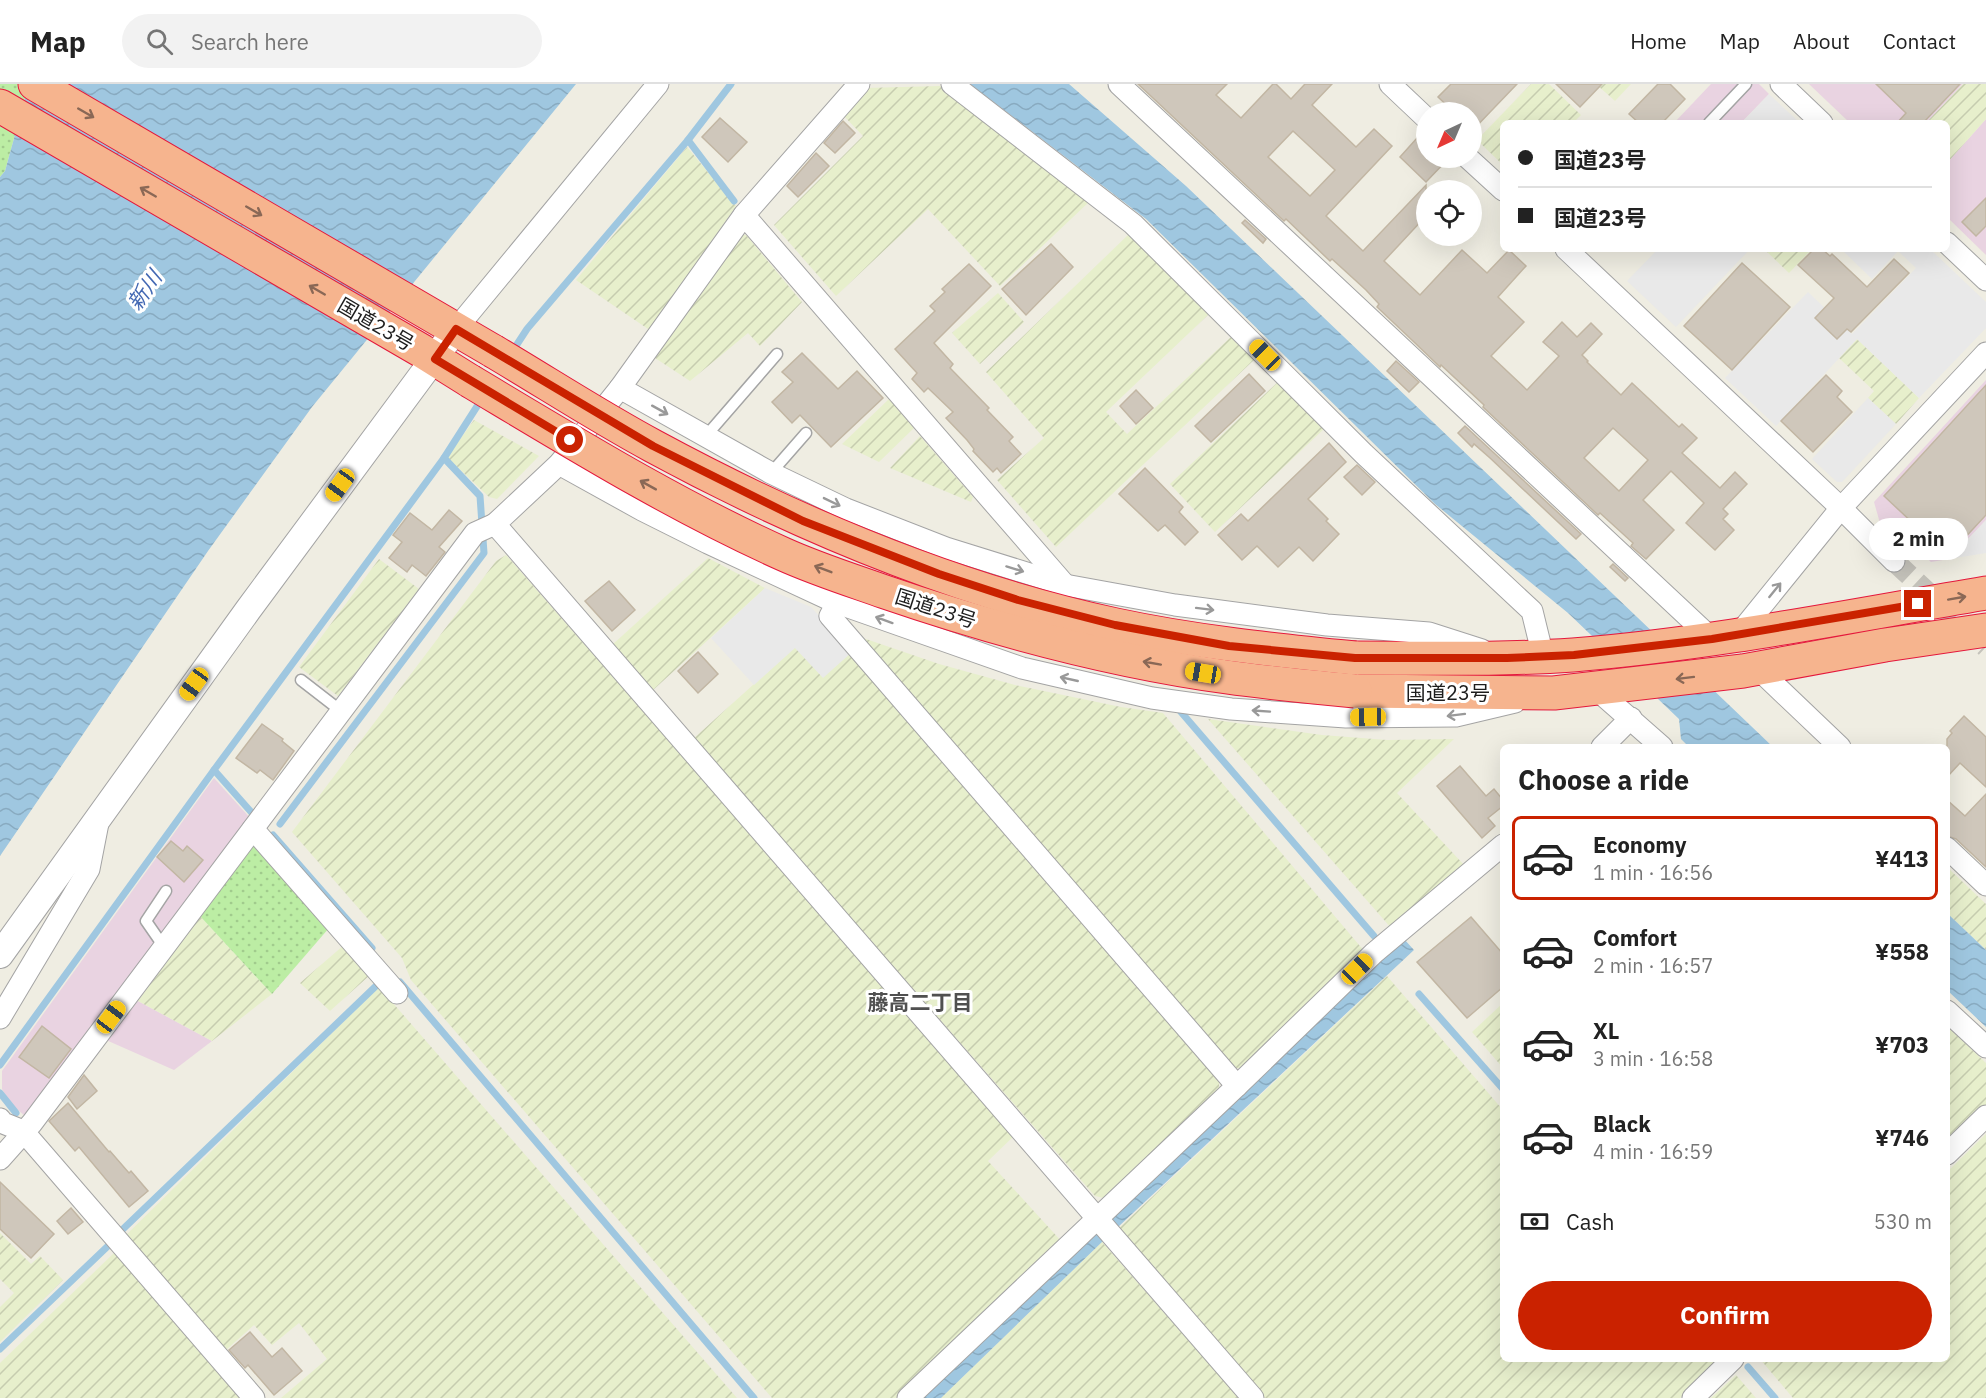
<!DOCTYPE html>
<meta charset="utf-8">
<style>
:root{--surface:#fff;--page:#f2f2f2;--text:#222;--muted:#767676;--line:#e0e0e0;--accent:#ca2200}
body{margin:0;font-family:"IBM Plex Sans","Noto Sans JP",sans-serif;background:var(--page);color:var(--text);height:100vh;display:flex;flex-direction:column;font-size:22px;white-space:nowrap}
*{box-sizing:border-box;margin:0}
p{font-size:20px;color:var(--muted)}
.icon{flex:none;width:33px;height:33px;fill:none;stroke:currentColor;stroke-width:2;stroke-linecap:round;stroke-linejoin:round}
.map{position:relative;flex:1;overflow:hidden}
.drawer{position:absolute;left:1500px;top:660px;width:450px;height:618px;display:flex;flex-direction:column;background:var(--surface);border-radius:9px;box-shadow:0 6px 24px #0002}
.drawer>*{flex:none}
.top-card{position:absolute;left:1500px;top:36px;width:450px;height:132px;border-radius:9px;box-shadow:0 6px 24px #0002;display:grid;align-content:center;height:132px;padding:0 18px;background:var(--surface)}
.needle{width:39px;rotate:224deg}
.tools{position:absolute;left:1416px;top:18px;display:grid;gap:12px}
.tools a{display:grid;place-items:center;width:66px;height:66px;border-radius:50%;background:var(--surface);box-shadow:0 6px 24px #0002;font-size:30px}
.end{position:absolute;width:27px;height:27px;margin:-14px;border:8px solid #ca2200;background:#fff;box-shadow:0 0 0 3px #fff}
.from{border-radius:50%}
.bubble{position:absolute;height:42px;border-radius:21px;background:var(--surface);box-shadow:0 6px 24px #0002;font-size:20px;font-weight:700;line-height:42px;text-align:center}
.car{position:absolute;width:18px;height:36px;margin:-18px -9px;border-radius:8px;box-shadow:0 0 4px 2px #0007;background:linear-gradient(#f5c518 24%,#345 0 40%,#f5c518 0 76%,#345 0 86%,#f5c518 0)}
.top-card b{display:flex;align-items:center;gap:21px;height:57px;font-size:22px}
.top-card b+b{border-top:2px solid var(--line)}
.top-card i{width:15px;height:15px;background:var(--text)}
ul{padding:0;list-style:none}
li{display:flex;align-items:center;gap:18px;height:84px;margin:0 12px 9px;padding:0 6px;border:3px solid transparent;border-radius:9px}
li div{flex:1}
li b{display:block;font-size:22px}
li em{font-style:normal;font-weight:700}
li.selected{border-color:var(--accent)}
li>.icon{width:54px;height:54px;stroke-width:1.5}
h2{padding:0 18px;font-size:27px;line-height:72px}
.pay{display:flex;align-items:center;gap:15px;height:66px;padding:0 18px;font-size:22px}
.pay p{margin-inline-start:auto}
.cta{display:flex;gap:12px;margin-top:auto;padding:12px 18px}
.cta a{flex:1;height:69px;border-radius:36px;background:var(--accent);color:#fff;font-size:24px;font-weight:700;line-height:69px;text-align:center}
header{display:flex;align-items:center;gap:36px;box-sizing:border-box;height:84px;padding:0 30px;background:var(--surface);border-bottom:2px solid var(--line)}
header strong{font-size:28px}
nav{display:flex;gap:33px;margin-inline-start:auto;font-size:21px}
.search{width:420px;height:54px;background:var(--page);display:flex;align-items:center;gap:15px;box-sizing:border-box;padding:0 21px;border-radius:33px;color:var(--muted);font-size:22px}
.map>svg:first-child{display:block}
.industrial{fill:#e9d3e1}
.farmland{fill:url(#farmland-furrows)}
.grass{fill:url(#grass-dots)}
.parking{fill:#e9e9e9}
.water{fill:url(#water-waves)}
.lines{fill:none;stroke-linecap:round;stroke-linejoin:round}
.stream{stroke:#9fc7e0;stroke-width:7}
.building{fill:#cfc7bb;stroke:#c2b6a3;stroke-width:1.5;fill-rule:evenodd}
.minor-tunnel{stroke:#c5c3bb;stroke-width:21;stroke-dasharray:21 10;stroke-linecap:butt}
.service-casing{stroke:#a4a4a4;stroke-width:13}
.minor-casing{stroke:#a4a4a4;stroke-width:23}
.tertiary-casing{stroke:#a4a4a4;stroke-width:28}
.trunk-casing{stroke:#e4183c;stroke-width:35}
.service{stroke:#fff;stroke-width:10}
.minor{stroke:#fff;stroke-width:21}
.tertiary{stroke:#fff;stroke-width:26}
.trunk{stroke:#f6b48e;stroke-width:33}
.trunk-bridge-casing{stroke:#e4183c;stroke-width:35;stroke-linecap:butt}
.trunk-bridge{stroke:#f6b48e;stroke-width:33}
.oneway{stroke:#8a6856}
.oneway2{stroke:#999}
.route{stroke:#ca2200;stroke-width:8}
.labels{text-anchor:middle;dominant-baseline:central;stroke-width:6;stroke-linejoin:round;paint-order:stroke}
.street-label{font-size:20px;fill:#1d1d1d;stroke:#fff}
.water-label{font-size:21px;font-style:italic;fill:#4368b3;stroke:#fff}
.neighbourhood-label{font-size:21px;font-weight:bold;fill:#505050;stroke:#fff}
</style>
<header>
<strong>Map</strong>
<div class="search"><svg class="icon" aria-label="search" viewBox="0 0 24 24"><circle cx="10" cy="10" r="6"/><path d="M15 15l6 6"/></svg>Search here</div>
<nav><a>Home</a><a>Map</a><a>About</a><a>Contact</a></nav>
</header>
<div class="map">
<svg width="1986" height="1314" viewBox="0 0 1986 1314">
<defs>
<pattern id="farmland-furrows" width="10" height="10" patternUnits="userSpaceOnUse" patternTransform="scale(1.5)"><rect width="10" height="10" fill="#e7efcc"/><path d="M-1 1l2-2M0 10L10 0M9 11l2-2" fill="none" stroke="#c6ccaf"/></pattern>
<pattern id="grass-dots" width="8" height="8" patternUnits="userSpaceOnUse" patternTransform="scale(1.5)"><rect width="8" height="8" fill="#bceda4"/><path d="M2 2h.1M6 6h.1" fill="none" stroke="#a1cb8d" stroke-width="1.8" stroke-linecap="round"/></pattern>
<pattern id="water-waves" width="16" height="10" patternUnits="userSpaceOnUse" patternTransform="scale(1.5)"><rect width="16" height="10" fill="#9fc7e0"/><path d="M0 5q4-4 8 0t8 0" fill="none" stroke="#88aac0"/></pattern>
</defs>
<rect width="100%" height="100%" fill="#efede2"/>
<g class="industrial">
<polygon points="1711,0 1759,0 1769,10 1741,39 1674,39"/>
<polygon points="1809,0 1963,0 1926,39 1850,39"/>
<polygon points="1986,35 1986,171 1947,133 1947,79"/>
<polygon points="1986,296 1986,436 1949,475 1931,478 1904,452 1897,460 1882,446 1874,418"/>
<polygon points="214,694 250,734 25,1032 11,1020 2,1005 2,987"/>
<polygon points="138,917 212,957 174,986 106,956"/>
</g>
<g class="farmland">
<polygon points="1531,0 1549,0 1581,31 1573,39 1503,39 1503,81 1477,56"/>
<polygon points="1596,0 1631,0 1615,17"/>
<polygon points="1963,0 1986,0 1986,35 1947,79 1947,39 1926,39"/>
<polygon points="940,2 1089,118 1000,202 928,125 836,212 774,141 863,52 842,30 865,4"/>
<polygon points="687,63 736,122 651,247 576,196"/>
<polygon points="1129,150 1209,230 1106,328 1127,350 1233,251 1255,275 1056,463 997,396 1044,354 986,288"/>
<polygon points="738,151 746,151 802,218 760,262 748,249 690,297 649,270"/>
<polygon points="1764,165 1812,165 1789,189"/>
<polygon points="998,209 1024,238 980,280 952,249"/>
<polygon points="1857,255 1919,314 1896,340 1868,314 1874,307 1839,274"/>
<polygon points="1280,296 1325,344 1215,448 1170,400"/>
<polygon points="889,315 914,344 879,378 842,360"/>
<polygon points="474,336 539,372 497,415 489,413 447,373"/>
<polygon points="920,352 973,413 971,418 890,384"/>
<polygon points="506,471 1015,1051 988,1077 1063,1159 898,1314 772,1314 411,896 402,874 292,748 496,477"/>
<polygon points="708,474 765,504 652,607 612,561"/>
<polygon points="379,475 419,505 338,612 299,583"/>
<polygon points="863,554 939,580 1015,601 1121,623 1163,629 1365,868 1242,984 1233,984"/>
<polygon points="795,563 852,568 1219,997 1219,1005 1104,1114 1095,1112 693,655"/>
<polygon points="1208,635 1322,651 1387,656 1454,655 1397,709 1465,782 1392,845"/>
<polygon points="1947,783 1986,820 1986,866 1947,829"/>
<polygon points="200,832 272,910 212,957 138,917"/>
<polygon points="344,861 370,891 330,927 300,899"/>
<polygon points="1387,892 1503,1026 1503,1275 1719,1275 1720,1276 1680,1314 1265,1314 1118,1145"/>
<polygon points="379,903 737,1314 281,1314 327,1275 299,1239 272,1261 254,1241 226,1266 126,1151"/>
<polygon points="1503,919 1503,984 1472,948"/>
<polygon points="1947,942 1986,979 1986,1021 1947,1058"/>
<polygon points="1986,1050 1986,1314 1793,1314 1760,1275 1947,1275 1947,1088"/>
<polygon points="0,1149 31,1180 40,1172 63,1196 0,1258 0,1223 14,1209 0,1195"/>
<polygon points="1102,1158 1239,1314 941,1314"/>
<polygon points="115,1168 241,1314 0,1314 0,1279"/>
<polygon points="1736,1291 1756,1314 1711,1314"/>
</g>
<g class="grass">
<polygon points="0,0 29,0 5,87 0,93"/>
<polygon points="259,762 329,844 272,910 200,832 251,763"/>
</g>
<g class="parking">
<polygon points="1769,10 1800,39 1741,39"/>
<polygon points="1658,165 1750,165 1676,243 1627,197"/>
<polygon points="1841,165 1930,165 1986,218 1986,244 1919,314 1857,255 1776,342 1725,294 1808,208 1852,250 1916,184 1898,167 1872,195"/>
<polygon points="1868,314 1896,340 1842,398 1837,398 1812,375"/>
<polygon points="1986,436 1986,469 1949,475"/>
<polygon points="765,504 811,523 852,568 823,594 795,564 754,601 711,554"/>
</g>
<g class="water">
<polygon points="29,0 576,0 312,323 208,467 0,772 0,93 5,87"/>
<polygon points="970,0 1069,0 1186,102 1773,663 1689,663 1681,655 1679,635 1568,529 1435,420 1146,135"/>
<polygon points="1947,829 1986,866 1986,943 1947,906"/>
<polygon points="1404,855 1414,866 1102,1158 941,1314 923,1314"/>
</g>
<g class="lines">
<g class="stream">
<polyline points="688,56 734,117"/>
<polyline points="512,268 527,245 688,56 731,0"/>
<polyline points="1181,628 1374,852"/>
<polyline points="252,729 214,686 444,374 483,313"/>
<polyline points="280,740 484,469 480,412 444,374"/>
<polyline points="273,751 372,864"/>
<polyline points="400,898 754,1314"/>
<polyline points="1419,910 1503,1005"/>
<polyline points="0,981 214,686"/>
<polyline points="0,1009 16,1029"/>
<polyline points="122,1146 377,901"/>
<polyline points="0,1265 108,1162"/>
<polyline points="1748,1283 1775,1314"/>
</g>
</g>
<g class="building">
<path d="M1138 0H1227L1216 11 1241 34 1273 0H1276L1291 15 1305 0H1332L1312 21 1356 63 1374 45 1392 62 1326 132 1363 167 1426 101V132L1384 177 1420 211 1462 166 1487 189 1509 166 1526 182 1498 213 1524 238 1491 272 1527 306 1559 272 1543 258 1562 238 1577 253 1591 239 1602 250 1582 271 1588 277 1587 278 1621 311 1632 299 1679 343 1682 340 1697 354 1682 369 1720 404 1735 388 1747 400 1723 425 1728 430 1723 435 1734 446 1715 466 1686 439 1704 419 1671 387 1643 416 1674 446 1646 475 1631 462 1633 459 1600 429 1598 431 1483 323 1484 321 1441 281 1440 283 1414 258 1377 223 1379 220 1366 206 1332 175 1330 177 1286 135 1284 137ZM1293 47 1335 86 1310 112 1268 73ZM1613 344 1648 376 1619 407 1584 374Z"/>
<polygon points="1451,0 1517,0 1472,47 1472,28 1454,28 1438,13"/>
<polygon points="1556,0 1602,0 1580,23"/>
<polygon points="1658,0 1670,0 1685,15 1662,39 1639,39 1629,30"/>
<polygon points="1876,0 1960,0 1923,39 1897,39 1906,29"/>
<polygon points="720,34 747,58 728,78 702,53"/>
<polygon points="843,37 855,49 835,69 824,59"/>
<polygon points="1417,54 1426,63 1426,74 1449,74 1426,98 1400,73"/>
<polygon points="816,69 829,82 798,113 787,102"/>
<polygon points="1986,114 1986,142 1976,152 1962,138"/>
<polygon points="1245,136 1266,155 1263,159 1242,139"/>
<polygon points="1051,160 1073,183 1026,231 1002,205"/>
<polygon points="1814,165 1822,165 1830,172 1832,170 1867,203 1894,175 1909,189 1851,248 1847,245 1837,255 1815,234 1834,214 1798,181"/>
<polygon points="1742,179 1790,223 1732,286 1684,242"/>
<polygon points="969,180 991,202 934,259 953,280 950,284 989,324 987,326 1013,353 1009,357 1021,370 1001,389 997,384 993,388 973,367 974,365 967,356 946,334 953,328 928,304 924,308 912,295 917,289 895,265 935,227 930,222 945,208 942,205"/>
<polygon points="802,269 838,305 857,287 883,314 831,363 800,331 792,339 772,318 793,298 782,288"/>
<polygon points="1396,277 1419,298 1409,308 1387,287"/>
<polygon points="1249,290 1265,307 1211,358 1195,342"/>
<polygon points="1826,291 1842,307 1837,313 1852,328 1813,368 1781,337"/>
<polygon points="1986,301 1986,431 1948,472 1884,412"/>
<polygon points="1136,306 1153,324 1136,340 1120,322"/>
<polygon points="1465,342 1581,450 1576,455 1490,374 1474,360 1472,363 1458,349"/>
<polygon points="1329,359 1346,378 1308,415 1328,435 1326,437 1339,450 1313,477 1299,463 1278,483 1257,462 1242,476 1218,451 1241,430 1248,437"/>
<polygon points="1357,381 1375,398 1362,411 1344,393"/>
<polygon points="1145,384 1183,423 1179,428 1198,448 1185,461 1165,441 1158,447 1119,410"/>
<polygon points="449,426 462,437 439,463 445,468 426,492 412,481 407,488 389,474 402,458 393,451 410,429 432,446"/>
<polygon points="1613,480 1628,494 1625,497 1610,483"/>
<polygon points="609,497 635,526 612,547 585,517"/>
<polygon points="698,568 718,590 698,609 678,587"/>
<polygon points="1964,632 1986,653 1986,703 1960,679 1947,693 1947,655 1952,649 1950,647"/>
<polygon points="262,640 283,655 282,657 294,667 273,696 260,686 257,689 236,674"/>
<polygon points="1460,682 1486,712 1494,705 1503,716 1503,722 1488,734 1495,742 1482,754 1437,702"/>
<polygon points="1986,710 1986,783 1956,755 1947,752 1947,716 1965,732"/>
<polygon points="171,757 183,767 187,762 203,776 184,798 157,773"/>
<polygon points="1471,833 1503,870 1503,903 1467,934 1417,878"/>
<polygon points="42,942 71,965 49,994 19,973"/>
<polygon points="84,991 97,1007 77,1025 68,1013"/>
<polygon points="68,1019 109,1068 110,1067 129,1089 131,1087 148,1107 129,1123 79,1063 75,1067 49,1037"/>
<polygon points="0,1098 54,1150 31,1174 0,1145"/>
<polygon points="71,1124 83,1138 68,1150 57,1137"/>
<polygon points="250,1248 272,1273 282,1264 302,1287 274,1311 248,1281 245,1284 229,1266"/>
</g>
<g class="lines">
<polyline class="minor-tunnel" points="1894,477 1986,563"/>
<g class="service-casing">
<g id="service">
<polyline points="1709,39 1746,0"/>
<polyline points="706,352 777,270"/>
<polyline points="771,389 806,349"/>
<polyline points="301,596 341,627"/>
<polyline points="164,863 146,837 166,807"/>
</g>
</g>
<g class="minor-casing">
<g id="minor">
<polyline points="952,0 1133,140 1364,370 1532,527 1543,572"/>
<polyline points="1119,0 1712,555"/>
<polyline points="1390,0 1426,34"/>
<polyline points="1781,0 1822,39"/>
<polyline points="1468,74 1503,106"/>
<polyline points="744,131 1065,501"/>
<polyline points="1947,159 1986,196"/>
<polyline points="1566,165 1841,424 1894,477"/>
<polyline points="456,245 658,0"/>
<polyline points="620,304 744,131 859,0"/>
<polyline points="559,380 642,426 708,459 837,519 1022,584 1152,614 1231,625 1346,633 1456,632 1515,618"/>
<polyline points="837,519 830,532 1237,1002"/>
<polyline points="1738,551 1841,424 1986,269"/>
<polyline points="1757,584 1840,663"/>
<polyline points="1596,605 1662,663"/>
<polyline points="1602,663 1631,634"/>
<polyline points="253,745 397,909"/>
<polyline points="1947,764 1986,801"/>
<polyline points="1947,927 1986,963"/>
<polyline points="0,934 89,785 99,734"/>
<polyline points="0,1035 3,1039 23,1047 254,1314"/>
<polyline points="1947,1070 1986,1032"/>
<polyline points="0,1075 32,1039 475,449 495,440"/>
<polyline points="908,1314 1237,1002 1374,869 1503,761"/>
<polyline points="1253,1314 495,440 559,380 620,304 771,389 846,425 946,464 1065,501 1175,521 1327,541 1429,549 1482,566"/>
<polyline points="1693,1314 1733,1275"/>
</g>
</g>
<g class="tertiary-casing">
<polyline id="tertiary" points="0,871 248,526 456,245"/>
</g>
<g class="trunk-casing">
<g id="trunk">
<polyline points="35,0 493,267"/>
<polyline points="0,22 422,267 470,297"/>
<path d="M1355 574C1428 574 1501 576 1573 571 1712 560 1849 532 1986 509"/>
<polyline points="1355,607 1554,609 1743,587 1885,561 1986,546"/>
</g>
</g>
<use href="#service" class="service"/>
<use href="#minor" class="minor"/>
<use href="#tertiary" class="tertiary"/>
<use href="#trunk" class="trunk"/>
<g class="trunk-bridge-casing">
<g id="trunk-bridge">
<path d="M493 267C547 299 599 333 653 362 799 441 954 506 1116 541 1195 558 1275 566 1355 574"/>
<path d="M470 297C572 358 674 421 783 470 816 485 851 496 885 508 996 546 1111 577 1227 593 1269 599 1312 603 1355 607"/>
</g>
</g>
<use href="#trunk-bridge" class="trunk-bridge"/>
</g>
<defs><path id="oneway-shaft" d="M-6 0H5M1.5-3L5.5 0L1.5 3" fill="none" stroke-width="1.6" stroke-linecap="round" stroke-linejoin="round" transform="scale(1.5)"/></defs>
<g class="oneway">
<use href="#oneway-shaft" transform="translate(86 29) rotate(30)"/>
<use href="#oneway-shaft" transform="translate(148 108) rotate(-150)"/>
<use href="#oneway-shaft" transform="translate(254 127) rotate(30)"/>
<use href="#oneway-shaft" transform="translate(317 206) rotate(-150)"/>
<use href="#oneway-shaft" transform="translate(648 401) rotate(-151)"/>
<use href="#oneway-shaft" transform="translate(823 485) rotate(-159)"/>
<use href="#oneway-shaft" transform="translate(1957 514) rotate(-10)"/>
<use href="#oneway-shaft" transform="translate(1152 579) rotate(-170)"/>
<use href="#oneway-shaft" transform="translate(1685 594) rotate(173)"/>
</g>
<g class="oneway2">
<use href="#oneway-shaft" transform="translate(660 326) rotate(29)"/>
<use href="#oneway-shaft" transform="translate(832 418) rotate(26)"/>
<use href="#oneway-shaft" transform="translate(1015 485) rotate(17)"/>
<use href="#oneway-shaft" transform="translate(1775 506) rotate(-51)"/>
<use href="#oneway-shaft" transform="translate(1205 525) rotate(7)"/>
<use href="#oneway-shaft" transform="translate(884 536) rotate(-160)"/>
<use href="#oneway-shaft" transform="translate(1069 595) rotate(-167)"/>
<use href="#oneway-shaft" transform="translate(1261 627) rotate(-176)"/>
<use href="#oneway-shaft" transform="translate(1456 631) rotate(173)"/>
</g>
<g class="lines">
<polyline class="route" points="570,356 435,275 456,245 653,362 803,437 939,490 1018,516 1115,541 1229,562 1355,574 1507,574 1574,571 1712,555 1918,520"/>
</g>
<g class="labels">
<g class="street-label">
<text transform="translate(376 240) rotate(30)">国道23号</text>
<text transform="translate(936 524) rotate(18)">国道23号</text>
<text x="1448" y="608">国道23号</text>
</g>
<g class="water-label">
<text transform="translate(144 206) rotate(-55)">新川</text>
</g>
<g class="neighbourhood-label">
<text x="920" y="918">藤高二丁目</text>
</g>
</g>
</svg>
<div class="tools">
<a><svg class="needle" viewBox="-14 -14 28 28"><path d="M0-13l5 13h-10z" fill="#e53935"/><path d="M0 13l5-13h-10z" fill="#767676"/></svg></a>
<a><svg class="icon" aria-label="locate" viewBox="0 0 24 24"><circle cx="12" cy="12" r="6"/><path d="M12 2v4M12 18v4M2 12h4M18 12h4"/></svg></a>
</div>
<i class="end from" style="left:570px;top:356px"></i>
<i class="end" style="left:1918px;top:520px"></i>
<div class="bubble" style="left:1869px;top:434px;width:99px">2 min</div>
<i class="car" style="left:1265px;top:271px;rotate:315deg"></i>
<i class="car" style="left:340px;top:401px;rotate:216deg"></i>
<i class="car" style="left:1203px;top:589px;rotate:280deg"></i>
<i class="car" style="left:194px;top:600px;rotate:216deg"></i>
<i class="car" style="left:1368px;top:633px;rotate:269deg"></i>
<i class="car" style="left:1357px;top:885px;rotate:46deg"></i>
<i class="car" style="left:111px;top:933px;rotate:37deg"></i>
<div class="top-card">
<b><i class="from"></i>国道23号</b>
<b><i></i>国道23号</b>
</div>
<section class="drawer">
<h2>Choose a ride</h2>
<ul>
<li class="selected"><svg class="icon" aria-label="car" viewBox="0 0 24 24"><path d="M5 17H2v-5l4-1 3-4h7l3 4 3 1v5h-3M9 17h6M6 11h13"/><circle cx="7" cy="17" r="2"/><circle cx="17" cy="17" r="2"/></svg><div><b>Economy</b><p>1 min · 16:56</p></div><em>¥413</em></li>
<li><svg class="icon" aria-label="car" viewBox="0 0 24 24"><path d="M5 17H2v-5l4-1 3-4h7l3 4 3 1v5h-3M9 17h6M6 11h13"/><circle cx="7" cy="17" r="2"/><circle cx="17" cy="17" r="2"/></svg><div><b>Comfort</b><p>2 min · 16:57</p></div><em>¥558</em></li>
<li><svg class="icon" aria-label="car" viewBox="0 0 24 24"><path d="M5 17H2v-5l4-1 3-4h7l3 4 3 1v5h-3M9 17h6M6 11h13"/><circle cx="7" cy="17" r="2"/><circle cx="17" cy="17" r="2"/></svg><div><b>XL</b><p>3 min · 16:58</p></div><em>¥703</em></li>
<li><svg class="icon" aria-label="car" viewBox="0 0 24 24"><path d="M5 17H2v-5l4-1 3-4h7l3 4 3 1v5h-3M9 17h6M6 11h13"/><circle cx="7" cy="17" r="2"/><circle cx="17" cy="17" r="2"/></svg><div><b>Black</b><p>4 min · 16:59</p></div><em>¥746</em></li>
</ul>
<div class="pay"><svg class="icon" aria-label="cash" viewBox="0 0 24 24"><path d="M3 7h18v10H3z"/><circle cx="12" cy="12" r="2"/></svg>Cash<p>530 m</p></div>
<div class="cta"><a>Confirm</a></div>
</section>
</div>
